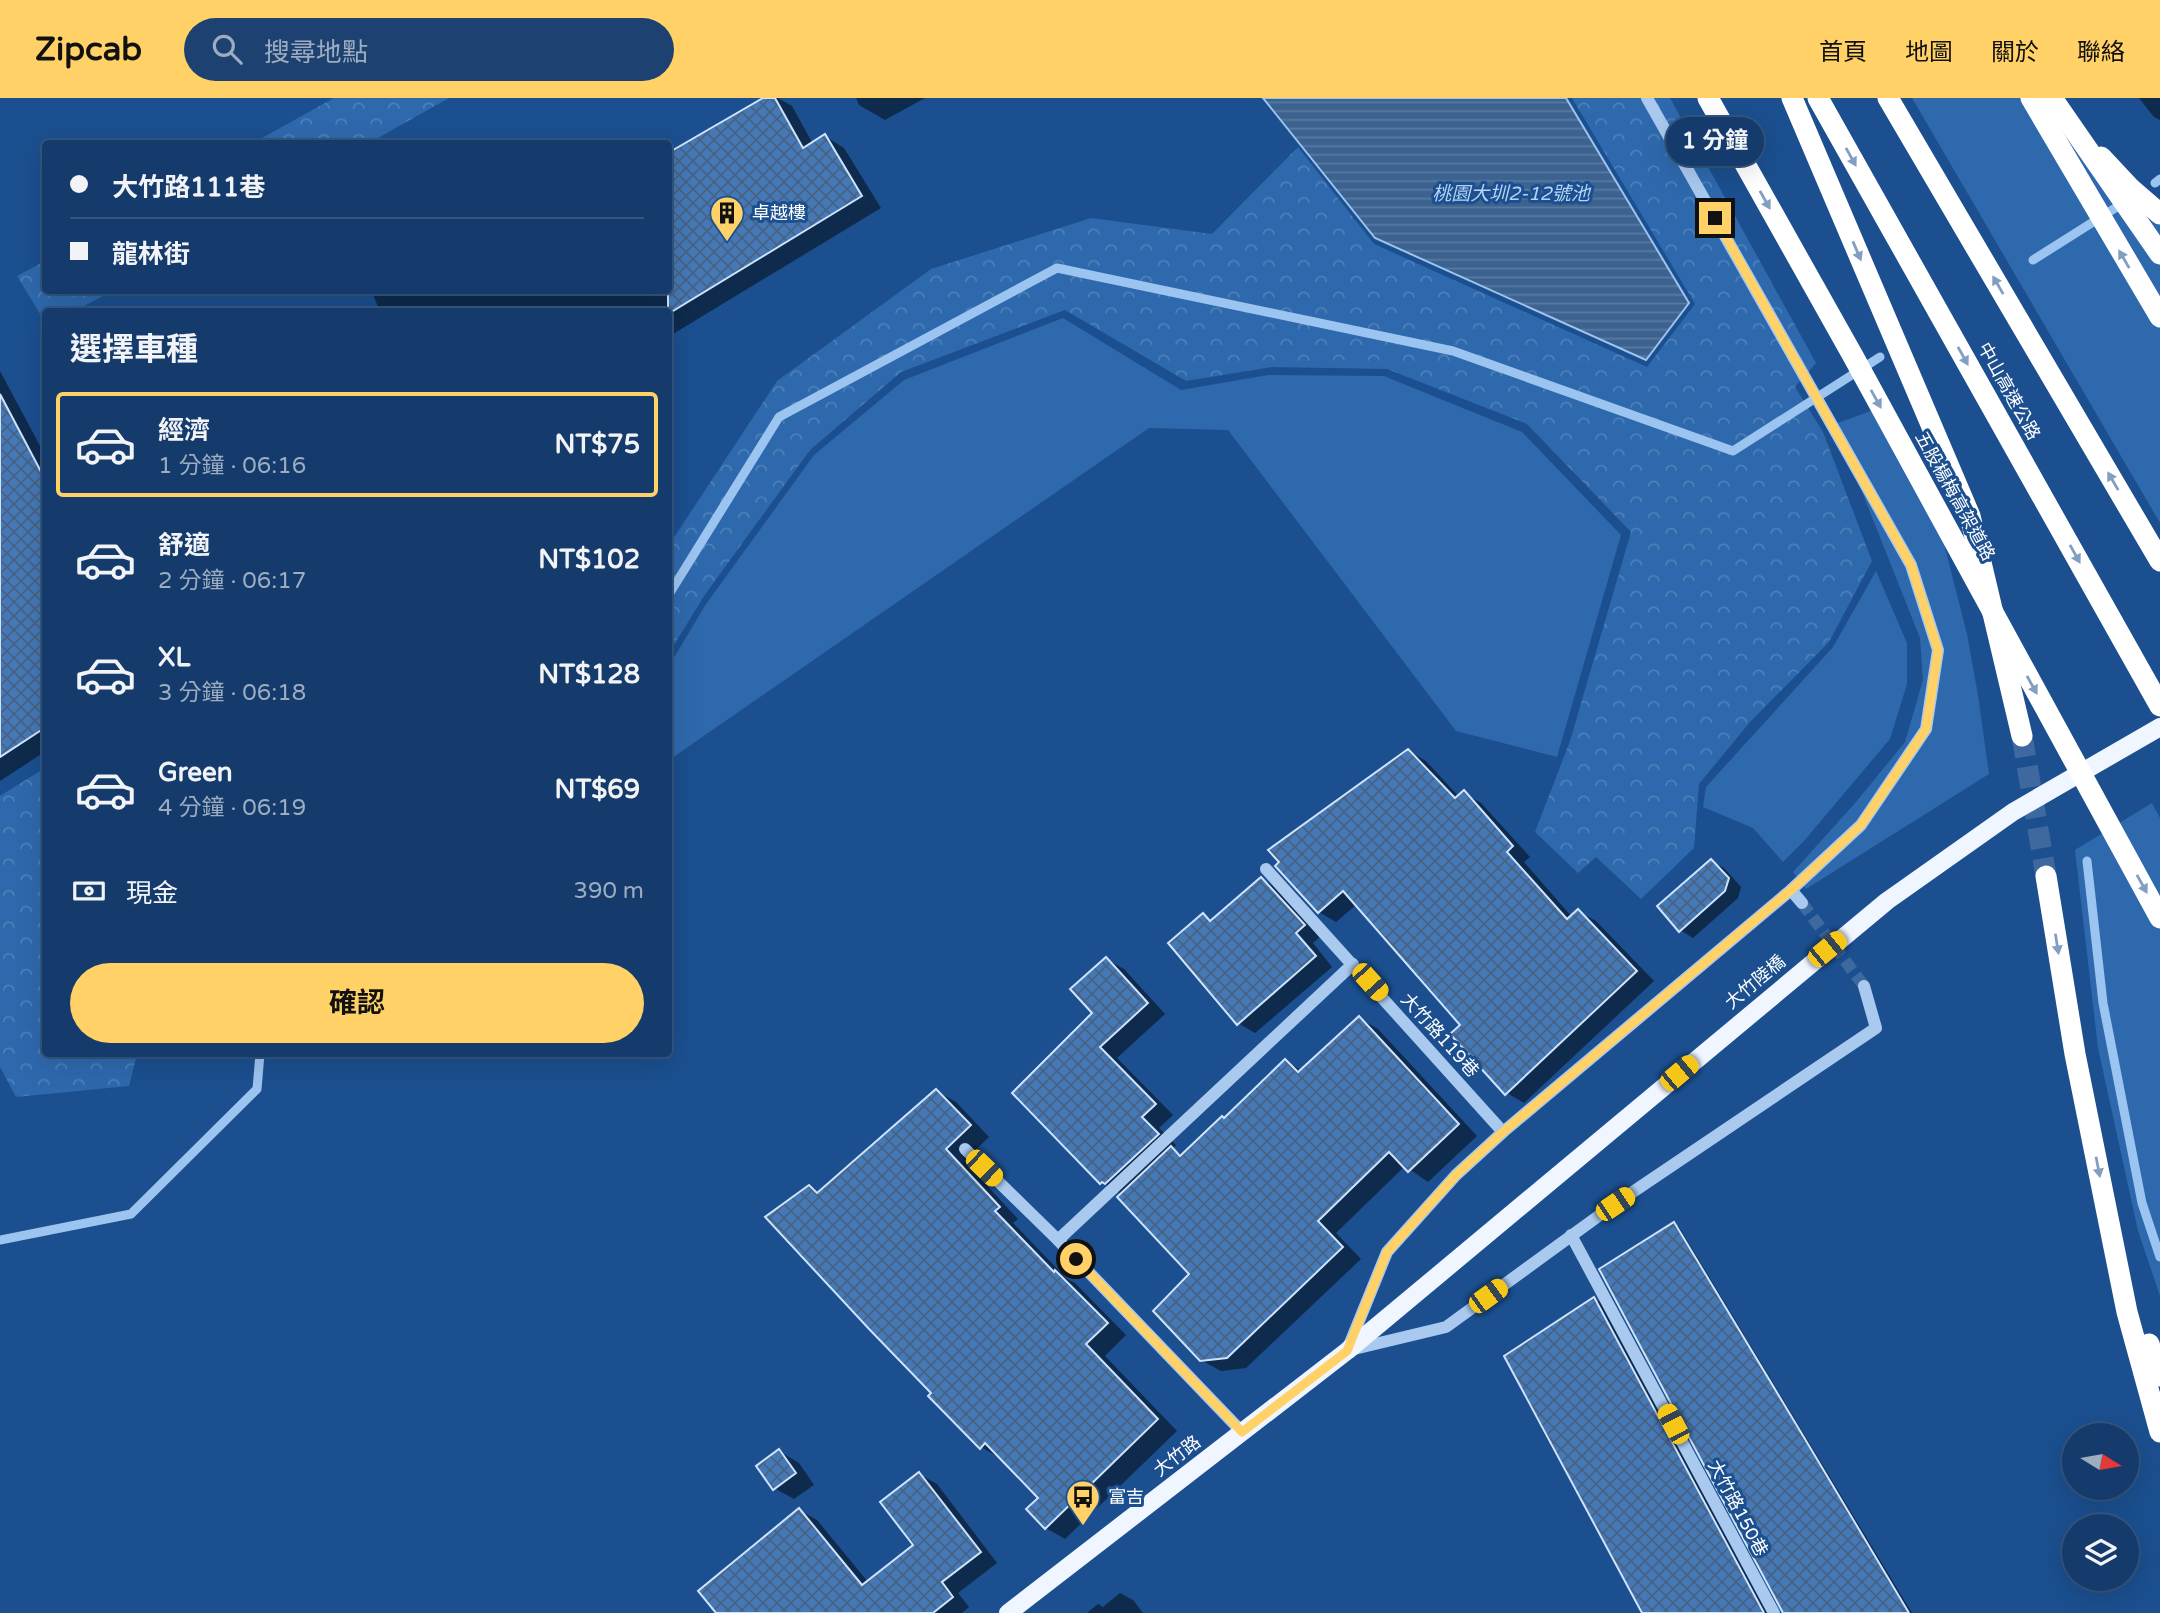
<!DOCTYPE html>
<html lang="zh-TW">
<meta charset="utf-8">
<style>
:root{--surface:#143b6b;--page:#1d4271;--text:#f1f3f6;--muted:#9dadc1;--line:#33557e;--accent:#ffd166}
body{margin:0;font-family:"Varela Round","Noto Sans TC",sans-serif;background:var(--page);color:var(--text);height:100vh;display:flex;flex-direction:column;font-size:26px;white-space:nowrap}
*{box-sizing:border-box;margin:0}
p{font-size:23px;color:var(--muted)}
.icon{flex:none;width:38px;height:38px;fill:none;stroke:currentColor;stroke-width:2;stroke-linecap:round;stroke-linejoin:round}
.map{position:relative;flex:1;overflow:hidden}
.sheet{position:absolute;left:42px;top:210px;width:630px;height:749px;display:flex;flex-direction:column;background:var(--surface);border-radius:7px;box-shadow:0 7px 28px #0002,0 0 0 2px var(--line)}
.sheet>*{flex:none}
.hud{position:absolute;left:42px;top:42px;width:630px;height:154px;border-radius:7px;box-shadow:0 7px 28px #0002,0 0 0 2px var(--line);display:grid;align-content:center;height:154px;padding:0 28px;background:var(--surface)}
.needle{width:46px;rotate:101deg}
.tools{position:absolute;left:2062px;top:1325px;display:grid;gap:14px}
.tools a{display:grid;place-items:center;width:77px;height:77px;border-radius:50%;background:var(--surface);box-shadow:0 7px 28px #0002,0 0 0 2px var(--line);font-size:35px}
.end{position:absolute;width:32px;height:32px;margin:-16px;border:9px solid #ffd166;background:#111;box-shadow:0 0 0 4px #111}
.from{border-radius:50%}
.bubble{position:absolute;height:49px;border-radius:24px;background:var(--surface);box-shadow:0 7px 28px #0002,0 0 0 2px var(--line);font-size:23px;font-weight:700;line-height:49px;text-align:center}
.car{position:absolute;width:21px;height:42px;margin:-21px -10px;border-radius:9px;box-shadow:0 0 5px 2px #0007;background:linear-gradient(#f5c518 24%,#345 0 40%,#f5c518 0 76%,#345 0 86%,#f5c518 0)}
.hud b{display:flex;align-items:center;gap:24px;height:66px;font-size:26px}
.hud b+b{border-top:2px solid var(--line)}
.hud i{width:18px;height:18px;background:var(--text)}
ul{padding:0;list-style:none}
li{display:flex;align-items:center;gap:21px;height:105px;margin:0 14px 10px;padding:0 14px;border:4px solid transparent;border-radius:7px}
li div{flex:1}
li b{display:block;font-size:26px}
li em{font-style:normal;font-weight:700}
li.selected{border-color:var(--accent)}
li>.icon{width:63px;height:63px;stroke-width:1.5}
h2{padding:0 28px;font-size:32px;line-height:84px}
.pay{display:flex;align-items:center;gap:18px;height:77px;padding:0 28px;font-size:26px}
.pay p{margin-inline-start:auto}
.primary-button{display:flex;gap:14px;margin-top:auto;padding:14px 28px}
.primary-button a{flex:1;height:80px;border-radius:42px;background:var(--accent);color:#111;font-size:28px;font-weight:700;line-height:80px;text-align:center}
header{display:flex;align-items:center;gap:42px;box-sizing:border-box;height:98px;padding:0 35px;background:var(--accent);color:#111}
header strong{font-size:33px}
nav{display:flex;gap:38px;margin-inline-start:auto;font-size:24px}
.search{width:490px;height:63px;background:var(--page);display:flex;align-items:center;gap:18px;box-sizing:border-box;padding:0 24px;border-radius:38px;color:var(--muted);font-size:26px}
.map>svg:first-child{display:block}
.green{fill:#2e69ad}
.forest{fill:url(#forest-crowns)}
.water{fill:url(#water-rules);stroke:#9cc4f0;stroke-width:2}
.shadow{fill:#0007}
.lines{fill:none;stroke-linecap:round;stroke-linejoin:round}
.stream{stroke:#9cc4f0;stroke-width:9}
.building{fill:url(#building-cross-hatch);stroke:#cfe3fa;stroke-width:2}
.minor-tunnel{stroke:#3d69a0;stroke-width:12;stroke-dasharray:12 6;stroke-linecap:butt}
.highway-tunnel{stroke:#3d69a0;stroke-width:21;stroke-dasharray:21 10;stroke-linecap:butt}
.minor{stroke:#a9c9ee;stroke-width:12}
.major{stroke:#f0f6ff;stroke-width:18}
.highway{stroke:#fff;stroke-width:21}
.highway-bridge{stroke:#fff;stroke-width:21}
.oneway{fill:#829ec1}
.route{stroke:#ffd166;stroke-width:9}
.labels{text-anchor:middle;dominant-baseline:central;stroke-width:6;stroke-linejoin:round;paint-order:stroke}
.poi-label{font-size:18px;fill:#fff;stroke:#1b4f8f;text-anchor:start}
.street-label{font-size:18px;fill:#fff;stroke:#1b4f8f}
.water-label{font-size:19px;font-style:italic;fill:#b5d3f5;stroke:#1b4f8f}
</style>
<header>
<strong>Zipcab</strong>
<div class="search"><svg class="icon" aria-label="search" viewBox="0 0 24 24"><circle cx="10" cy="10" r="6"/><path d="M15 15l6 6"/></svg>搜尋地點</div>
<nav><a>首頁</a><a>地圖</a><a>關於</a><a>聯絡</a></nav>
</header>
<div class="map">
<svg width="2160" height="1515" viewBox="0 0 2160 1515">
<defs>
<pattern id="forest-crowns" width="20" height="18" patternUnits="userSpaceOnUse" patternTransform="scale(1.75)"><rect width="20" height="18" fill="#2e69ad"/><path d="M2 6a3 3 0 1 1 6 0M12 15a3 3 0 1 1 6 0" fill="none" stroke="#4d80b9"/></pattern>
<pattern id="water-rules" width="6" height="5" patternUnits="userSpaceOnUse" patternTransform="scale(1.75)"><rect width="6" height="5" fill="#3c6290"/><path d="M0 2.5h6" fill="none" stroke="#597aa1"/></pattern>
<pattern id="building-cross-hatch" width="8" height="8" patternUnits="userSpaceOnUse" patternTransform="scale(1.75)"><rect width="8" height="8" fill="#4478b7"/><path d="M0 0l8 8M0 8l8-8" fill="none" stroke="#486282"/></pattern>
</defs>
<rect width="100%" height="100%" fill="#1b4f8f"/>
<g class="green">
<polygon points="1912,0 2034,0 2160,107 2160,425"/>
<polygon points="1063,220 1181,292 1268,277 1384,278 1522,334 1621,437 1557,659 1456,633 1228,332 1149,330 669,662 669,568 706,506 814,357 904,282"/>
<polygon points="1890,306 1925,371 1967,536 1978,597 1989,676 1806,791 1793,774 1856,704 1905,644 1923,582 1920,540 1835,326"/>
<polygon points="1876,473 1907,545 1907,586 1890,641 1804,743 1783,764 1753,730 1703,709 1706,689 1833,549"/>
<polygon points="2152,705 2160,720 2160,1198 2138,1133 2098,950 2075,752"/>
</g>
<g class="forest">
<polygon points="334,0 449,0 369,45 253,45"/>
<polygon points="1572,0 1670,0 1816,265 1795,289 1823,334 1872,463 1829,544 1750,624 1699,686 1694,750 1641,801 1596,759 1578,775 1535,734 1570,643 1631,434 1527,326 1387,271 1272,269 1186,283 1065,212 901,274 810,352 704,498 669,555 669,447 777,283 931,171 1091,120 1212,136 1298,49 1374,146 1647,269 1695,206"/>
<polygon points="45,163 46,192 112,193 75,213 46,214 45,224 17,178"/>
<polygon points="45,670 46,956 137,956 129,988 16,999 0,969 0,698"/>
</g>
<polygon class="water" points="1263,0 1566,0 1689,205 1646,262 1375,140"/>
<g class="shadow">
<polygon points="766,0 778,0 792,8 813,46 825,38 844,50 881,110 668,239 668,214 380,214 372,194 374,192 668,192"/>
<polygon points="856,0 925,0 885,22 859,7"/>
<polygon points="2139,0 2160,0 2160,22 2154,19"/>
<polygon points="0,273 46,359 46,653 0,683"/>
<polygon points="1409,653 1426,663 1459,699 1464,695 1481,705 1530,759 1524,764 1572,819 1578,813 1596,823 1654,883 1524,1005 1507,995 1462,927 1357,806 1336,824 1319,814"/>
<polygon points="1711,763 1724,770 1741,789 1738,800 1693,840 1680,832"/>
<polygon points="1262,781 1279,791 1321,838 1313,845 1332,869 1255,935 1238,925 1203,817 1213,823"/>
<polygon points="1106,861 1124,871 1165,916 1117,960 1173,1017 1159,1030 1176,1047 1172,1051 1183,1057 1224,1022 1286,963 1302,973 1359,920 1378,931 1477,1038 1428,1084 1405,1068 1336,1135 1361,1161 1246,1270 1221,1273 1201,1262 1191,1176 1122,1096 1101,1084 1094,915"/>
<polygon points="936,993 956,1004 989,1039 964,1063 1018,1121 1013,1125 1067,1181 1075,1185 1126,1237 1105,1258 1177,1333 1065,1441 1046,1430 1028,1411 1040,1400 1000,1360 981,1349 934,1295 809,1089 820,1095"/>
<polygon points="1674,1126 1679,1129 1912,1515 1784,1515"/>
<polygon points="1594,1201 1600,1204 1767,1515 1644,1515"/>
<polygon points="779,1353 799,1365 814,1387 794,1401 774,1390"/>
<polygon points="919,1376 937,1386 997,1465 958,1495 969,1509 962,1515 718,1515 799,1412 817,1422 868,1484 915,1447"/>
<polygon points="1120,1495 1133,1502 1143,1515 1087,1515 1098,1506 1103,1509"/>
</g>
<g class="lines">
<g class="stream">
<polyline points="2155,85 2160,81"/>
<polyline points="2033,162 2120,107"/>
<polyline points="668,498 779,319 1057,170 1453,253 1733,353 1880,259"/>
<polyline points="2087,763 2103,905 2142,1105 2160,1159"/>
<polyline points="0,1142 131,1116 257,991 260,956"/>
</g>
</g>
<g class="building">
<polygon points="763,0 775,0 803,50 825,36 862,98 668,216 668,55"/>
<polygon points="0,296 46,383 46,629 0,659"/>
<polygon points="1408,651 1455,700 1464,692 1513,748 1507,754 1567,821 1578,811 1637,873 1505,997 1450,936 1460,927 1343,793 1318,815 1275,768 1279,764 1268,752"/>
<polygon points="1711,761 1729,780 1725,793 1679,834 1657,808"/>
<polygon points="1261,779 1305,827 1296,835 1316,858 1237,927 1168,845 1203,815 1210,823"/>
<polygon points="1106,859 1148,905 1100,949 1156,1006 1142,1019 1159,1036 1105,1086 1102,1084 1100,1086 1012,995 1092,915 1070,891"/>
<polygon points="1359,918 1459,1026 1408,1074 1389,1054 1318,1123 1343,1149 1227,1260 1200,1263 1153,1213 1189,1176 1117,1099 1171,1048 1180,1058 1222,1018 1224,1020 1285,961 1298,974"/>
<polygon points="936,991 971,1027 946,1051 1000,1109 995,1113 1054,1174 1055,1172 1108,1225 1086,1246 1158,1321 1045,1431 1026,1411 1038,1400 985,1345 980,1351 928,1298 931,1295 870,1232 765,1119 809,1087 817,1095"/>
<polygon points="1674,1124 1799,1331 1909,1515 1783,1515 1599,1171"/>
<polygon points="1594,1199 1764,1515 1642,1515 1504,1258"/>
<polygon points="779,1351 796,1375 773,1392 756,1368"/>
<polygon points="919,1374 981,1454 942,1484 953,1499 933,1515 716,1515 698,1493 799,1410 862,1487 913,1447 880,1404"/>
</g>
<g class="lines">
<polyline class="minor-tunnel" points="1802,805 1864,888"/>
<polyline class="highway-tunnel" points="2022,638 2046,778"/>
<g class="minor">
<polyline points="1266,771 1503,1034"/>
<polyline points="1791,792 1802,805"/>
<polyline points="965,1051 1058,1142 1242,1334"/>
<polyline points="1571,1137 1774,1515"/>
<polyline points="1058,1142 1353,866"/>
<polyline points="1348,1250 1387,1154 1456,1077 1503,1034 1791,792 1861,727 1926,631 1938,552 1911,467 1647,0"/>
<polyline points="1350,1252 1446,1229 1615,1106 1876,930 1864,888"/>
</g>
<polyline class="major" points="1008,1515 1347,1253 1887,803 2013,714 2160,629"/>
<g class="highway">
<polyline points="1792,0 1970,418 2022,638"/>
<polyline points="1818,0 2160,608"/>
<polyline points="1888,0 2160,463"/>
<polyline points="2031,0 2160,219"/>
<polyline points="2101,59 2130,90 2160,116"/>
<polyline points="2046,778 2075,956 2127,1214 2160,1334"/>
<polyline points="2149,1246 2160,1278"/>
</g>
<g class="highway-bridge">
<polyline points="1708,0 1853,258 2160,820"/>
<polyline points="2052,0 2160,156"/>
</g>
</g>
<defs><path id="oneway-solid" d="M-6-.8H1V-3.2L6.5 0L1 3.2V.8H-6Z" transform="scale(1.75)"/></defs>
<g class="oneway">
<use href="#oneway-solid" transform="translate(1851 59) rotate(61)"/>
<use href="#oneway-solid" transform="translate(1765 102) rotate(61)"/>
<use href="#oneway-solid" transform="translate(1857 153) rotate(67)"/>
<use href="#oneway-solid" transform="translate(2124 161) rotate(-120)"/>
<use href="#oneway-solid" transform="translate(1998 187) rotate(-120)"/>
<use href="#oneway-solid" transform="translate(1963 258) rotate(61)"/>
<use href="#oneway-solid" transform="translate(1876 301) rotate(61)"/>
<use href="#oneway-solid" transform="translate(2113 383) rotate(-120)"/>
<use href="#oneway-solid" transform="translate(2075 456) rotate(61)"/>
<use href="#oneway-solid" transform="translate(2032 587) rotate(61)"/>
<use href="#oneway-solid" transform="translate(2142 786) rotate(61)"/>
<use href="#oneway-solid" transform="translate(2057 846) rotate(81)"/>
<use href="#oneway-solid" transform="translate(2098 1069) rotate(79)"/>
</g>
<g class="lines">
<polyline class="route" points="1076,1161 1242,1334 1347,1253 1387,1154 1456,1077 1503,1034 1791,792 1861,727 1926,631 1938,552 1911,467 1715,120"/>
</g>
<defs>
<g id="building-pin" transform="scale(1.75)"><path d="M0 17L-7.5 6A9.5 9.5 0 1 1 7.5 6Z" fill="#ffd166" stroke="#1b4f8f"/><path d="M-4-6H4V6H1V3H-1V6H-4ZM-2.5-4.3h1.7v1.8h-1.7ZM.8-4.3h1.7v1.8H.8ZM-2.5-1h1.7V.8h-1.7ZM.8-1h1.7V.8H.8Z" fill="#111"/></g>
<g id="bus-pin" transform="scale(1.75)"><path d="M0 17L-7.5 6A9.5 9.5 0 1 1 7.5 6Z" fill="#ffd166" stroke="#1b4f8f"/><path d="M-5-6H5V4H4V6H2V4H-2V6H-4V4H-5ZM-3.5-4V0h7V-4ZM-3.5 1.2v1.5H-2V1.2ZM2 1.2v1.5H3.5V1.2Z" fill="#111"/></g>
</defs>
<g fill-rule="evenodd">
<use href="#building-pin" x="727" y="115"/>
<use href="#bus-pin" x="1083" y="1399"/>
</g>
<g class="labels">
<g class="poi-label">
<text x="752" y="115">卓越樓</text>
<text x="1108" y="1399">富吉</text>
</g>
<g class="street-label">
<text transform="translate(2009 293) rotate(61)">中山高速公路</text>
<text transform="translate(1955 398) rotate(61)">五股楊梅高架道路</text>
<text transform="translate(1755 884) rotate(-40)">大竹陸橋</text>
<text transform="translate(1440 937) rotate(48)">大竹路119巷</text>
<text transform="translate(1177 1358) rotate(-38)">大竹路</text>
<text transform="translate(1738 1410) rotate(62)">大竹路150巷</text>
</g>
<g class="water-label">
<text x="1511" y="96">桃園大圳2-12號池</text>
</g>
</g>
</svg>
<div class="tools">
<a><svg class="needle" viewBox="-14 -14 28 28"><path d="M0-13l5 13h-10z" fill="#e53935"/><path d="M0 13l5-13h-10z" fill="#9dadc1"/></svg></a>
<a><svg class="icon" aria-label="layers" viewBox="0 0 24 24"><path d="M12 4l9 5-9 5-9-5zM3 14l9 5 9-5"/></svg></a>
</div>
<i class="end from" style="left:1076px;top:1161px"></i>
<i class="end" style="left:1715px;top:120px"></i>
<div class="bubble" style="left:1666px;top:19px;width:98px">1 分鐘</div>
<i class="car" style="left:1827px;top:851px;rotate:51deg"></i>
<i class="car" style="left:1370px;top:884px;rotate:138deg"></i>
<i class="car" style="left:1679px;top:975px;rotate:50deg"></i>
<i class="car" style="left:984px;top:1070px;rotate:134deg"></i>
<i class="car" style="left:1615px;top:1106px;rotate:56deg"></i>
<i class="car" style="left:1488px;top:1198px;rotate:54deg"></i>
<i class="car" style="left:1673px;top:1326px;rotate:332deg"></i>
<div class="hud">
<b><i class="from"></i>大竹路111巷</b>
<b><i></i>龍林街</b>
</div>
<section class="sheet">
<h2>選擇車種</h2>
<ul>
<li class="selected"><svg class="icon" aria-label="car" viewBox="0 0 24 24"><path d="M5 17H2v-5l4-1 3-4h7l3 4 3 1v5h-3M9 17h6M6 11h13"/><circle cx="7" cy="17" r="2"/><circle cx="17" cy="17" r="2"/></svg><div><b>經濟</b><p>1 分鐘 · 06:16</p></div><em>NT$75</em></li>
<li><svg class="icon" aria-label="car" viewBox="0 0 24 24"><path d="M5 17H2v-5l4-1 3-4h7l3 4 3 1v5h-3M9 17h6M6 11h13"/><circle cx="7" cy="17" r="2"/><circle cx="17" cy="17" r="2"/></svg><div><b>舒適</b><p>2 分鐘 · 06:17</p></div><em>NT$102</em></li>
<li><svg class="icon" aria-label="car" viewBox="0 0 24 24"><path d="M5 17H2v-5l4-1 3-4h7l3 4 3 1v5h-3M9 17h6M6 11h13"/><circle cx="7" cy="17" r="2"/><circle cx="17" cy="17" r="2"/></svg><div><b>XL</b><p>3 分鐘 · 06:18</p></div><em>NT$128</em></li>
<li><svg class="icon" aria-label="car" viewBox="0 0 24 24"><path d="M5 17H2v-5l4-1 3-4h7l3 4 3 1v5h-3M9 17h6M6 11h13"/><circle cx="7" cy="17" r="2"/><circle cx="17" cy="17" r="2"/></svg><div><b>Green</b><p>4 分鐘 · 06:19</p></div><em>NT$69</em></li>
</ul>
<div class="pay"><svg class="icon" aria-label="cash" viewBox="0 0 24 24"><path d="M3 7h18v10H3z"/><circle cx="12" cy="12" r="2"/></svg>現金<p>390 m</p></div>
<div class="primary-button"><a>確認</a></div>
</section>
</div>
